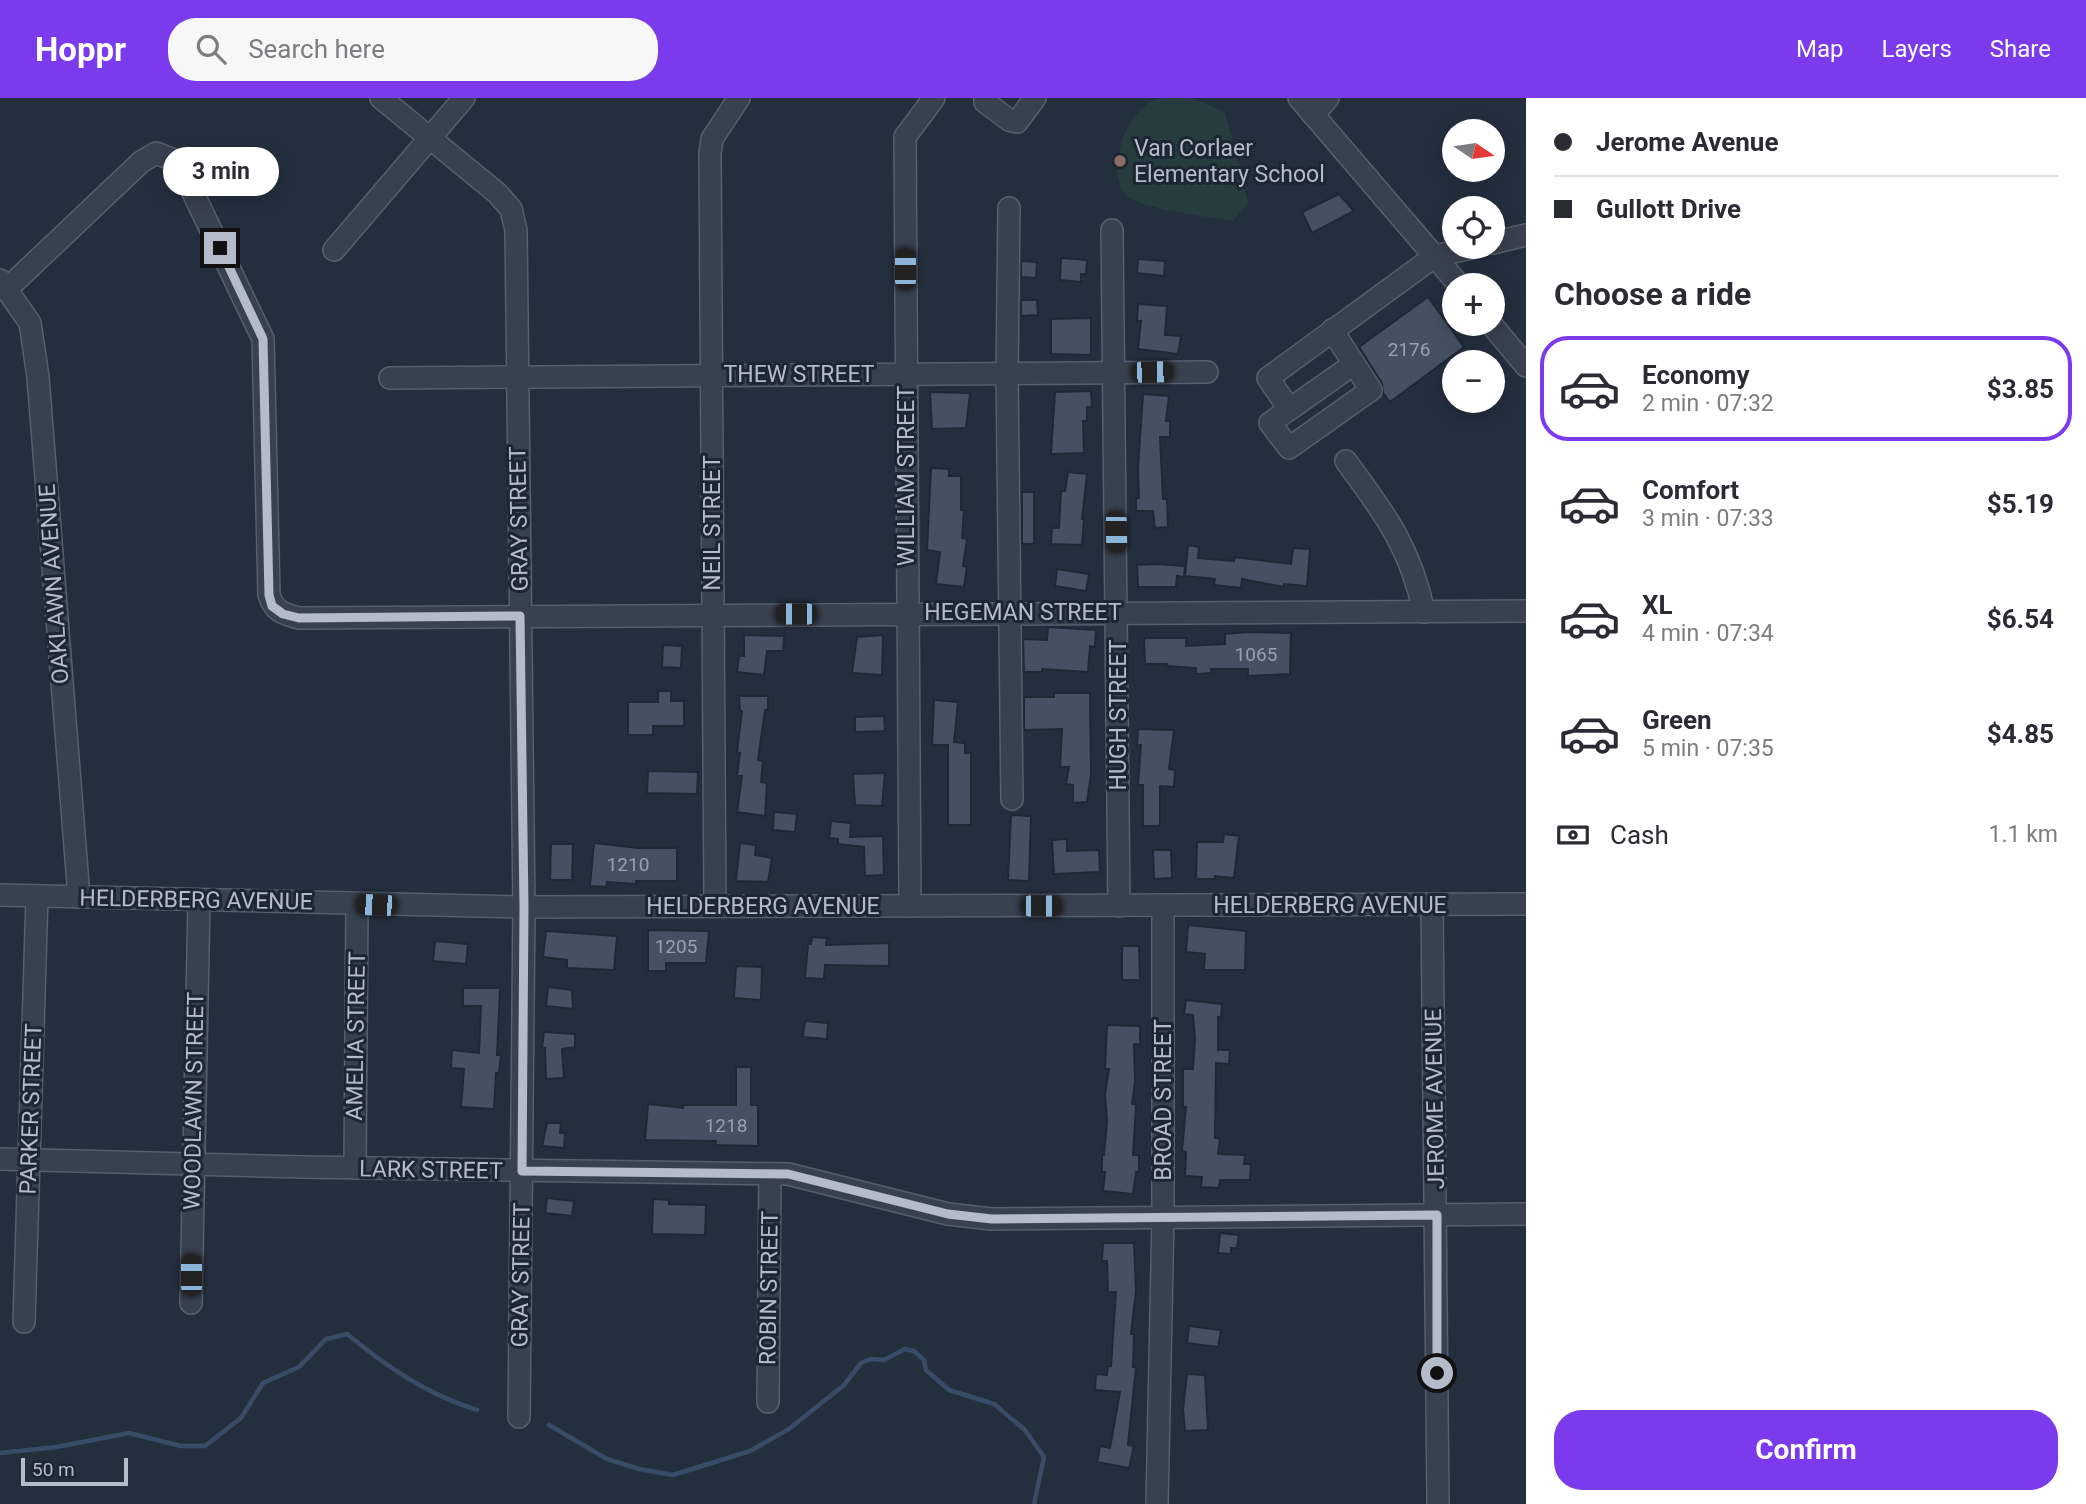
<!DOCTYPE html>
<meta charset="utf-8">
<style>
:root{--surface:#fff;--page:#f7f7f7;--text:#2b2b33;--muted:#7c7c81;--line:#e1e1e2;--accent:#7c3aed}
body{margin:0;font-family:Roboto,sans-serif;background:var(--page);color:var(--text);height:100vh;display:flex;flex-direction:column;font-size:26px;white-space:nowrap}
*{box-sizing:border-box;margin:0}
p{font-size:23px;color:var(--muted)}
.icon{flex:none;width:38px;height:38px;fill:none;stroke:currentColor;stroke-width:2;stroke-linecap:round;stroke-linejoin:round}
.map{position:relative;flex:1;overflow:hidden}
.details{display:flex;flex-direction:column;background:var(--surface);width:560px}
.details>*{flex:none}
.guide{display:grid;align-content:center;height:154px;padding:0 28px;background:var(--surface)}
.needle{width:46px;rotate:103deg}
.tools{position:absolute;left:1442px;top:21px;display:grid;gap:14px}
.tools a{display:grid;place-items:center;width:63px;height:63px;border-radius:50%;background:var(--surface);box-shadow:0 4px 18px #0003;font-size:35px}
.scale{position:absolute;left:21px;bottom:18px;width:107px;box-sizing:border-box;padding-left:7px;border:4px solid #b4bcc9;border-top:0;font-size:19px;line-height:24px;white-space:nowrap;color:#b4bcc9;-webkit-text-stroke:5px #1d2633;paint-order:stroke}
.end{position:absolute;width:32px;height:32px;margin:-16px;border:9px solid #b4bcc9;background:#111;box-shadow:0 0 0 4px #111}
.from{border-radius:50%}
.bubble{position:absolute;height:49px;border-radius:24px;background:var(--surface);box-shadow:0 4px 18px #0003;font-size:23px;font-weight:700;line-height:49px;text-align:center}
.car{position:absolute;width:21px;height:42px;margin:-21px -10px;border-radius:9px;box-shadow:0 0 5px 2px #0007;background:linear-gradient(#222 24%,#8ab4d8 0 40%,#222 0 76%,#8ab4d8 0 86%,#222 0)}
.guide b{display:flex;align-items:center;gap:24px;height:66px;font-size:26px}
.guide b+b{border-top:2px solid var(--line)}
.guide i{width:18px;height:18px;background:var(--text)}
ul{padding:0;list-style:none}
li{display:flex;align-items:center;gap:21px;height:105px;margin:0 14px 10px;padding:0 14px;border:4px solid transparent;border-radius:28px}
li div{flex:1}
li b{display:block;font-size:26px}
li em{font-style:normal;font-weight:700}
li.active{border-color:var(--accent)}
li>.icon{width:63px;height:63px;stroke-width:1.5}
h2{padding:0 28px;font-size:32px;line-height:84px}
.pay{display:flex;align-items:center;gap:18px;height:77px;padding:0 28px;font-size:26px}
.pay p{margin-inline-start:auto}
.primary-button{display:flex;gap:14px;margin-top:auto;padding:14px 28px}
.primary-button a{flex:1;height:80px;border-radius:28px;background:var(--accent);color:#fff;font-size:28px;font-weight:700;line-height:80px;text-align:center}
header{display:flex;align-items:center;gap:42px;box-sizing:border-box;height:98px;padding:0 35px;background:var(--accent);color:#fff}
header strong{font-size:33px}
nav{display:flex;gap:38px;margin-inline-start:auto;font-size:24px}
.search{width:490px;height:63px;background:var(--page);display:flex;align-items:center;gap:18px;box-sizing:border-box;padding:0 24px;border-radius:28px;color:var(--muted);font-size:26px}
main{display:flex;flex:1;min-height:0}
.map>svg:first-child{display:block}
.green{fill:#263c3f}
.lines{fill:none;stroke-linecap:round;stroke-linejoin:round}
.stream{stroke:#394c67;stroke-width:4.5}
.building{fill:#455162;stroke:#1f2835;stroke-width:2}
.minor-casing{stroke:#565f6c;stroke-width:24}
.minor{stroke:#38414e;stroke-width:21}
.route{stroke:#b4bcc9;stroke-width:9}
.education-dot{fill:#8d6e63;stroke:#1d2633;stroke-width:2.5}
.labels{text-anchor:middle;dominant-baseline:central;stroke-width:6;stroke-linejoin:round;paint-order:stroke}
.number-label{font-size:19px;fill:#98a1af}
.poi-label{font-size:23px;fill:#b4bcc9;stroke:#1d2633;text-anchor:start}
.street-label{font-size:23px;fill:#b4bcc9;stroke:#1d2633}
</style>
<header>
<strong>Hoppr</strong>
<div class="search"><svg class="icon" aria-label="search" viewBox="0 0 24 24"><circle cx="10" cy="10" r="6"/><path d="M15 15l6 6"/></svg>Search here</div>
<nav><a>Map</a><a>Layers</a><a>Share</a></nav>
</header>
<main>
<div class="map">
<svg width="1526" height="1406" viewBox="0 0 1526 1406">
<rect width="100%" height="100%" fill="#242f3e"/>
<path class="green" d="M1161 0H1191L1225 14 1248 105 1233 123C1211 119 1135 111 1124 95 1112 78 1118 55 1124 37 1130 22 1144 4 1161 0Z"/>
<g class="lines">
<g class="stream">
<polyline points="549,1327 607,1361 639,1371 673,1377 750,1353 789,1331 844,1287 861,1265 871,1261 884,1262 905,1251 914,1253 924,1262 926,1272 949,1292 994,1306 1025,1332 1044,1359 1034,1406"/>
<path d="M0 1355 57 1349 129 1335 181 1348H205L241 1320 263 1285 299 1269 326 1241 347 1236C387 1269 428 1297 477 1312"/>
</g>
</g>
<g class="building">
<polygon points="1339,96 1354,113 1312,135 1302,114"/>
<polygon points="1061,160 1087,162 1086,176 1081,176 1081,184 1060,182"/>
<polygon points="1138,161 1165,163 1164,178 1137,175"/>
<polygon points="1021,163 1037,164 1036,180 1021,179"/>
<polygon points="1428,199 1464,249 1390,304 1383,295 1382,285 1359,249"/>
<polygon points="1021,202 1037,202 1038,217 1021,218"/>
<polygon points="1138,206 1167,208 1165,237 1181,238 1178,256 1138,251 1141,223 1137,223"/>
<polygon points="1091,220 1091,257 1051,256 1051,221"/>
<polygon points="1091,293 1092,309 1087,309 1087,323 1083,323 1084,355 1051,356 1055,294"/>
<polygon points="930,294 970,295 966,330 932,331"/>
<polygon points="1143,296 1169,298 1166,323 1170,323 1170,339 1160,339 1163,401 1167,401 1168,429 1155,430 1153,413 1136,413 1136,400 1139,400 1138,370"/>
<polygon points="931,370 949,371 949,378 961,378 961,412 964,412 962,440 967,441 963,468 967,469 964,489 936,486 940,454 927,452"/>
<polygon points="1068,374 1087,376 1082,421 1084,421 1082,447 1051,446 1052,430 1059,430 1061,393 1065,393"/>
<rect x="1022" y="394" width="12" height="52"/>
<polygon points="1188,447 1199,449 1198,460 1234,463 1235,459 1291,466 1293,450 1310,451 1307,488 1284,486 1284,489 1242,481 1241,490 1214,487 1215,481 1185,478"/>
<polygon points="1155,466 1185,468 1184,479 1177,478 1176,489 1138,489 1137,467"/>
<polygon points="1057,471 1089,476 1086,493 1055,488"/>
<polygon points="1048,529 1096,532 1095,549 1090,548 1088,574 1042,571 1042,574 1024,574 1023,541 1047,542"/>
<polygon points="1248,534 1291,535 1290,576 1248,578 1248,571 1211,571 1212,575 1196,576 1196,570 1166,568 1167,566 1145,566 1144,540 1186,540 1186,548 1225,546 1225,536"/>
<polygon points="744,537 784,538 783,553 767,553 764,577 737,574 739,558 744,558"/>
<polygon points="883,537 882,577 852,575 857,539"/>
<polygon points="663,547 682,548 681,570 662,569"/>
<polygon points="658,593 671,593 671,603 684,603 684,628 653,628 653,637 628,637 628,604 658,604"/>
<polygon points="1054,595 1090,595 1091,677 1087,704 1073,705 1073,687 1066,686 1069,669 1060,669 1062,631 1024,632 1024,599 1054,599"/>
<polygon points="739,598 768,598 768,612 765,612 758,662 763,663 761,684 767,685 765,718 737,714 742,678 737,678 740,655 737,654 742,613 740,613"/>
<polygon points="934,602 958,604 954,644 965,645 965,655 971,655 971,727 948,727 948,647 932,647"/>
<polygon points="884,618 885,633 855,634 855,619"/>
<polygon points="1138,631 1174,632 1169,671 1175,672 1174,689 1160,688 1160,728 1143,728 1143,687 1138,687 1141,647 1137,647"/>
<polygon points="648,673 698,674 697,696 647,695"/>
<polygon points="885,675 882,708 855,707 853,676"/>
<polygon points="774,714 797,716 795,734 773,732"/>
<polygon points="1011,717 1031,718 1029,783 1008,782"/>
<polygon points="831,723 851,725 850,739 883,738 884,777 865,778 864,749 838,746 838,741 829,740"/>
<polygon points="1224,736 1239,738 1234,780 1215,778 1215,781 1196,781 1197,744 1223,744"/>
<polygon points="1067,741 1067,753 1099,752 1100,774 1054,776 1052,742"/>
<polygon points="594,745 638,750 677,750 677,783 636,783 636,786 607,784 606,789 590,788"/>
<polygon points="740,745 756,747 755,757 772,760 768,784 736,783"/>
<polygon points="551,746 573,746 572,782 550,782"/>
<polygon points="1153,752 1171,752 1172,780 1154,781"/>
<polygon points="1188,827 1246,833 1245,872 1204,872 1205,856 1186,854"/>
<polygon points="648,832 709,833 706,865 666,865 666,873 648,873"/>
<polygon points="546,833 617,838 614,872 567,870 567,862 543,859"/>
<polygon points="812,839 827,840 826,847 889,845 889,868 825,867 824,881 805,880 808,846 811,846"/>
<polygon points="435,843 468,846 466,866 433,863"/>
<polygon points="1122,848 1139,848 1140,882 1122,882"/>
<polygon points="736,868 762,869 761,902 734,900"/>
<polygon points="548,889 572,892 573,911 546,908"/>
<polygon points="463,890 500,890 497,957 501,957 499,975 496,975 494,1011 461,1009 464,971 451,970 452,952 479,955 481,908 463,908"/>
<polygon points="1186,902 1222,906 1221,920 1218,919 1218,952 1230,952 1229,966 1216,965 1215,1040 1220,1041 1218,1056 1245,1057 1244,1066 1251,1066 1250,1082 1220,1082 1219,1090 1201,1089 1202,1079 1185,1078 1186,1054 1182,1053 1186,1009 1183,1009 1183,971 1193,971 1195,940 1193,917 1184,916"/>
<polygon points="805,923 828,925 827,941 803,939"/>
<polygon points="1107,927 1140,928 1140,947 1134,946 1135,984 1132,1006 1136,1006 1133,1057 1139,1057 1139,1074 1136,1074 1133,1096 1103,1093 1105,1074 1102,1074 1102,1057 1104,1057 1107,1023 1105,996 1109,971 1105,971"/>
<polygon points="544,934 575,936 575,949 562,951 564,980 546,981 545,950 542,950"/>
<polygon points="736,969 751,969 751,1007 758,1007 758,1048 716,1047 716,1043 645,1042 648,1006 683,1010 683,1007 736,1007"/>
<polygon points="547,1025 561,1025 560,1035 565,1035 564,1050 542,1048"/>
<polygon points="547,1100 574,1103 572,1118 545,1115"/>
<polygon points="653,1101 669,1102 669,1106 706,1107 705,1137 652,1136"/>
<polygon points="1220,1135 1239,1137 1237,1150 1231,1150 1231,1156 1218,1155"/>
<polygon points="1103,1145 1134,1145 1136,1193 1131,1236 1134,1236 1133,1269 1136,1269 1128,1347 1134,1348 1129,1370 1097,1364 1100,1348 1110,1350 1120,1294 1095,1292 1096,1276 1107,1277 1108,1268 1111,1268 1116,1194 1108,1194 1107,1163 1102,1163"/>
<polygon points="1189,1228 1221,1232 1218,1249 1187,1245"/>
<polygon points="1187,1276 1205,1277 1208,1332 1185,1333 1183,1312"/>
</g>
<g class="lines">
<g class="minor-casing">
<g id="minor">
<polyline points="381,0 497,95 511,111 516,132 524,809 519,1319"/>
<polyline points="985,0 985,4 1009,22 1017,24 1035,0"/>
<polyline points="1299,0 1459,187"/>
<polyline points="1313,17 1328,0"/>
<polyline points="1009,110 1007,275 1012,701"/>
<polyline points="1112,132 1119,808"/>
<polyline points="1493,145 1526,137"/>
<polyline points="334,152 464,0"/>
<polyline points="0,182 30,225 38,279 79,799"/>
<path d="M8 190 141 64 156 55 174 62 185 78 263 241 269 497C274 513 283 516 299 520L1526 513"/>
<polyline points="1491,226 1526,268"/>
<polyline points="1332,232 1371,292 1289,350 1270,325 1354,266"/>
<polyline points="390,280 1207,274"/>
<polyline points="1289,311 1268,280 1435,158 1476,149"/>
<path d="M1346 363C1384 415 1410 448 1424 514"/>
<polyline points="0,797 524,809 1526,806"/>
<polyline points="1432,807 1438,1406"/>
<polyline points="715,808 710,56 712,41 739,0"/>
<polyline points="910,808 905,39 934,0"/>
<polyline points="0,1061 302,1069 788,1076 948,1116 992,1121 1526,1116"/>
<polyline points="355,1070 357,806"/>
<polyline points="191,1205 199,802"/>
<polyline points="24,1224 37,798"/>
<polyline points="768,1304 770,1076"/>
<polyline points="1157,1406 1163,1119 1163,808"/>
</g>
</g>
<use href="#minor" class="minor"/>
</g>
<g class="lines">
<polyline class="route" points="220,150 263,241 269,497 272,508 283,516 299,520 520,518 524,809 522,1073 788,1076 948,1116 992,1121 1437,1117 1437,1275"/>
</g>
<circle class="education-dot" cx="1120" cy="63" r="7"/>
<g class="labels">
<g class="number-label">
<text x="1409" y="251">2176</text>
<text x="1256" y="556">1065</text>
<text x="628" y="766">1210</text>
<text x="676" y="848">1205</text>
<text x="726" y="1027">1218</text>
</g>
<g class="poi-label">
<text x="1134" y="50">Van Corlaer<tspan x="1134" dy="26">Elementary School</tspan></text>
</g>
<g class="street-label">
<text x="799" y="276">THEW STREET</text>
<text transform="translate(906 378) rotate(-90)">WILLIAM STREET</text>
<text transform="translate(519 421) rotate(-91)">GRAY STREET</text>
<text transform="translate(712 425) rotate(-90)">NEIL STREET</text>
<text transform="translate(54 486) rotate(-94)">OAKLAWN AVENUE</text>
<text x="1023" y="514">HEGEMAN STREET</text>
<text transform="translate(1118 617) rotate(-90)">HUGH STREET</text>
<text transform="translate(196 802) rotate(1)">HELDERBERG AVENUE</text>
<text x="1330" y="807">HELDERBERG AVENUE</text>
<text x="763" y="808">HELDERBERG AVENUE</text>
<text transform="translate(356 938) rotate(-89)">AMELIA STREET</text>
<text transform="translate(1435 1001) rotate(-91)">JEROME AVENUE</text>
<text transform="translate(1163 1002) rotate(-90)">BROAD STREET</text>
<text transform="translate(194 1003) rotate(-89)">WOODLAWN STREET</text>
<text transform="translate(31 1011) rotate(-88)">PARKER STREET</text>
<text transform="translate(431 1072) rotate(1)">LARK STREET</text>
<text transform="translate(521 1177) rotate(-89)">GRAY STREET</text>
<text transform="translate(769 1190) rotate(-89)">ROBIN STREET</text>
</g>
</g>
</svg>
<div class="tools">
<a><svg class="needle" viewBox="-14 -14 28 28"><path d="M0-13l5 13h-10z" fill="#e53935"/><path d="M0 13l5-13h-10z" fill="#7c7c81"/></svg></a>
<a><svg class="icon" aria-label="locate" viewBox="0 0 24 24"><circle cx="12" cy="12" r="6"/><path d="M12 2v4M12 18v4M2 12h4M18 12h4"/></svg></a>
<a>+</a>
<a>−</a>
</div>
<div class="scale">50 m</div>
<i class="end from" style="left:1437px;top:1275px"></i>
<i class="end" style="left:220px;top:150px"></i>
<div class="bubble" style="left:163px;top:49px;width:116px">3 min</div>
<i class="car" style="left:905px;top:171px;rotate:0deg"></i>
<i class="car" style="left:1152px;top:274px;rotate:89deg"></i>
<i class="car" style="left:1116px;top:434px;rotate:179deg"></i>
<i class="car" style="left:796px;top:516px;rotate:270deg"></i>
<i class="car" style="left:376px;top:807px;rotate:272deg"></i>
<i class="car" style="left:1041px;top:808px;rotate:90deg"></i>
<i class="car" style="left:191px;top:1177px;rotate:0deg"></i>
</div>
<section class="details">
<div class="guide">
<b><i class="from"></i>Jerome Avenue</b>
<b><i></i>Gullott Drive</b>
</div>
<h2>Choose a ride</h2>
<ul>
<li class="active"><svg class="icon" aria-label="car" viewBox="0 0 24 24"><path d="M5 17H2v-5l4-1 3-4h7l3 4 3 1v5h-3M9 17h6M6 11h13"/><circle cx="7" cy="17" r="2"/><circle cx="17" cy="17" r="2"/></svg><div><b>Economy</b><p>2 min · 07:32</p></div><em>$3.85</em></li>
<li><svg class="icon" aria-label="car" viewBox="0 0 24 24"><path d="M5 17H2v-5l4-1 3-4h7l3 4 3 1v5h-3M9 17h6M6 11h13"/><circle cx="7" cy="17" r="2"/><circle cx="17" cy="17" r="2"/></svg><div><b>Comfort</b><p>3 min · 07:33</p></div><em>$5.19</em></li>
<li><svg class="icon" aria-label="car" viewBox="0 0 24 24"><path d="M5 17H2v-5l4-1 3-4h7l3 4 3 1v5h-3M9 17h6M6 11h13"/><circle cx="7" cy="17" r="2"/><circle cx="17" cy="17" r="2"/></svg><div><b>XL</b><p>4 min · 07:34</p></div><em>$6.54</em></li>
<li><svg class="icon" aria-label="car" viewBox="0 0 24 24"><path d="M5 17H2v-5l4-1 3-4h7l3 4 3 1v5h-3M9 17h6M6 11h13"/><circle cx="7" cy="17" r="2"/><circle cx="17" cy="17" r="2"/></svg><div><b>Green</b><p>5 min · 07:35</p></div><em>$4.85</em></li>
</ul>
<div class="pay"><svg class="icon" aria-label="cash" viewBox="0 0 24 24"><path d="M3 7h18v10H3z"/><circle cx="12" cy="12" r="2"/></svg>Cash<p>1.1 km</p></div>
<div class="primary-button"><a>Confirm</a></div>
</section>
</main>
